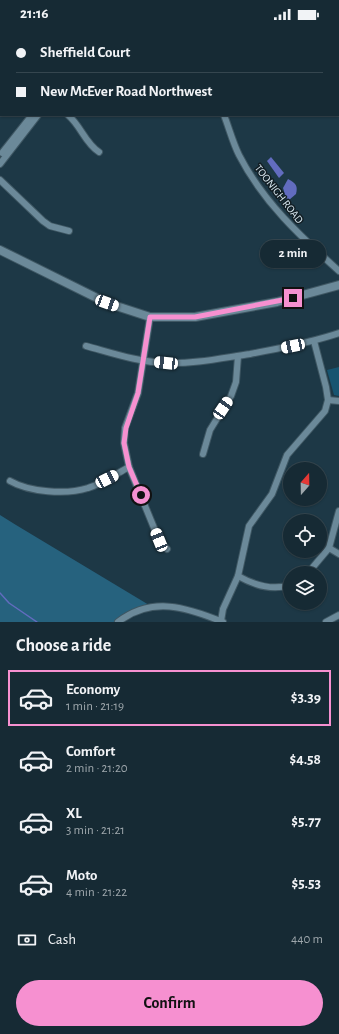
<!DOCTYPE html>
<meta charset="utf-8">
<style>
:root{--surface:#162a34;--page:#1f323c;--text:#f1f3f6;--muted:#9ea7ac;--line:#35464f;--accent:#f690d0}
body{margin:0;font-family:"Alegreya Sans",sans-serif;background:var(--page);color:var(--text);height:100vh;display:flex;flex-direction:column;font-size:15px;white-space:nowrap}
*{box-sizing:border-box;margin:0}
p{font-size:13px;color:var(--muted)}
.icon{flex:none;width:22px;height:22px;fill:none;stroke:currentColor;stroke-width:2;stroke-linecap:round;stroke-linejoin:round}
.map{position:relative;height:594px;overflow:hidden}
.drawer{display:flex;flex-direction:column;background:var(--surface);flex:1}
.drawer>*{flex:none}
.hud{position:absolute;left:0px;top:0px;width:339px;height:88px;box-shadow:0 1px 3px #0004,0 0 0 1px var(--line);display:grid;align-content:center;height:88px;padding:0 16px;background:var(--surface)}
.needle{width:26px;rotate:20deg}
.controls{position:absolute;left:283px;top:434px;display:grid;gap:8px}
.controls a{display:grid;place-items:center;width:44px;height:44px;border-radius:50%;background:var(--surface);box-shadow:0 1px 3px #0004,0 0 0 1px var(--line);font-size:20px}
.end{position:absolute;width:18px;height:18px;margin:-9px;border:5px solid #f690d0;background:#111;box-shadow:0 0 0 2px #111}
.from{border-radius:50%}
.bubble{position:absolute;height:28px;border-radius:14px;background:var(--surface);box-shadow:0 1px 3px #0004,0 0 0 1px var(--line);font-size:13px;font-weight:700;line-height:28px;text-align:center}
.car{position:absolute;width:12px;height:24px;margin:-12px -6px;border-radius:5px;box-shadow:0 0 3px 1px #0007;background:linear-gradient(#fff 24%,#345 0 40%,#fff 0 76%,#345 0 86%,#fff 0)}
.hud b{display:flex;align-items:center;gap:14px;height:38px;font-size:15px}
.hud b+b{border-top:1px solid var(--line)}
.hud i{width:10px;height:10px;background:var(--text)}
ul{padding:0;list-style:none}
li{display:flex;align-items:center;gap:12px;height:56px;margin:0 8px 6px;padding:0 8px;border:2px solid transparent;border-radius:0px}
li div{flex:1}
li b{display:block;font-size:15px}
li em{font-style:normal;font-weight:700}
li.selected{border-color:var(--accent)}
li>.icon{width:36px;height:36px;stroke-width:1.5}
h2{padding:0 16px;font-size:18px;line-height:48px}
.pay{display:flex;align-items:center;gap:10px;height:44px;padding:0 16px;font-size:15px}
.pay p{margin-inline-start:auto}
.action{display:flex;gap:8px;margin-top:auto;padding:8px 16px}
.action a{flex:1;height:46px;border-radius:24px;background:var(--accent);color:#111;font-size:16px;font-weight:700;line-height:46px;text-align:center}
.status{display:flex;justify-content:space-between;align-items:center;height:28px;padding:0 20px;background:var(--surface);direction:ltr}
.status svg{height:11px;fill:currentColor}
.map>svg:first-child{display:block}
.green{fill:#175470}
.forest{fill:#26627e}
.water{fill:#626cbf}
.lines{fill:none;stroke-linecap:round;stroke-linejoin:round}
.stream{stroke:#626cbf;stroke-width:1.5}
.street-casing{stroke:#3f5763;stroke-width:8}
.secondary-casing{stroke:#3f5763;stroke-width:10}
.street{stroke:#6b8999;stroke-width:6}
.secondary{stroke:#6b8999;stroke-width:8}
.route{stroke:#f690d0;stroke-width:5}
.labels{text-anchor:middle;dominant-baseline:central;stroke-width:3;stroke-linejoin:round;paint-order:stroke}
.street-label{font-size:11px;fill:#d8e8f1;stroke:#121e24}
</style>
<div class="status"><b>21:16</b><svg viewBox="0 0 49 12"><path d="M0 12V9h3v3zM5 12V6h3v6zM10 12V3h3v9zM15 12V0h3v12zM26 1h20v11H26zM47 4h2v5h-2z"/></svg></div>
<div class="map">
<svg width="339" height="594" viewBox="0 0 339 594">
<rect width="100%" height="100%" fill="#1d3846"/>
<polygon class="green" points="339,339 339,368 334,367 327,342"/>
<polygon class="forest" points="0,487 16,497 154,580 116,594 0,594"/>
<g class="water">
<polygon points="271,129 284,145 279,150 267,133"/>
<path d="M288 151C296 155 298 158 296 166L289 172 286 170 283 160Z"/>
</g>
<g class="lines">
<polyline class="stream" points="0,565 9,575 37,594"/>
<g class="street-casing">
<g id="street">
<polyline points="59,1 59,0"/>
<polyline points="64,1 64,0"/>
<polyline points="207,1 207,0"/>
<path d="M68 87C81 98 85 115 99 124"/>
<path d="M224 87C229 100 233 115 239 127 263 174 301 209 339 243"/>
<polyline points="2,125 32,87"/>
<polyline points="0,136 38,87"/>
<polyline points="0,152 43,193 50,198 69,203"/>
<polyline points="150,289 138,365 125,400 124,415 129,439 159,512 167,521"/>
<path d="M86 318C112 325 138 334 166 335 194 336 222 330 250 326 280 320 310 315 339 305"/>
<polyline points="328,372 339,373"/>
<polyline points="203,426 210,402 231,368 236,354 238,328"/>
<path d="M10 453C29 464 66 467 88 460 102 456 116 446 129 439"/>
<polyline points="329,520 339,526"/>
<polyline points="308,545 329,520 339,483"/>
<path d="M238 548C254 557 272 563 290 557"/>
<polyline points="221,593 223,581 238,548 249,498 272,466 287,427 325,383 328,372 326,359 314,313"/>
<path d="M118 594C152 568 186 579 223 594"/>
<polyline points="326,594 339,587"/>
</g>
</g>
<g class="secondary-casing">
<polyline id="secondary" points="0,222 107,275 150,289 195,289 277,274 339,257"/>
</g>
<use href="#street" class="street"/>
<use href="#secondary" class="secondary"/>
</g>
<g class="lines">
<polyline class="route" points="141,467 129,439 124,415 126,400 138,365 150,289 195,289 293,270"/>
</g>
<g class="labels">
<g class="street-label">
<text transform="translate(279 166) rotate(52)">TOONIGH ROAD</text>
</g>
</g>
</svg>
<div class="controls">
<a><svg class="needle" viewBox="-14 -14 28 28"><path d="M0-13l5 13h-10z" fill="#e53935"/><path d="M0 13l5-13h-10z" fill="#9ea7ac"/></svg></a>
<a><svg class="icon" aria-label="locate" viewBox="0 0 24 24"><circle cx="12" cy="12" r="6"/><path d="M12 2v4M12 18v4M2 12h4M18 12h4"/></svg></a>
<a><svg class="icon" aria-label="layers" viewBox="0 0 24 24"><path d="M12 4l9 5-9 5-9-5zM3 14l9 5 9-5"/></svg></a>
</div>
<i class="end from" style="left:141px;top:467px"></i>
<i class="end" style="left:293px;top:270px"></i>
<div class="bubble" style="left:260px;top:212px;width:66px">2 min</div>
<i class="car" style="left:107px;top:275px;rotate:110deg"></i>
<i class="car" style="left:293px;top:318px;rotate:258deg"></i>
<i class="car" style="left:166px;top:335px;rotate:276deg"></i>
<i class="car" style="left:223px;top:380px;rotate:34deg"></i>
<i class="car" style="left:107px;top:451px;rotate:63deg"></i>
<i class="car" style="left:159px;top:512px;rotate:338deg"></i>
<div class="hud">
<b><i class="from"></i>Sheffield Court</b>
<b><i></i>New McEver Road Northwest</b>
</div>
</div>
<section class="drawer">
<h2>Choose a ride</h2>
<ul>
<li class="selected"><svg class="icon" aria-label="car" viewBox="0 0 24 24"><path d="M5 17H2v-5l4-1 3-4h7l3 4 3 1v5h-3M9 17h6M6 11h13"/><circle cx="7" cy="17" r="2"/><circle cx="17" cy="17" r="2"/></svg><div><b>Economy</b><p>1 min · 21:19</p></div><em>$3.39</em></li>
<li><svg class="icon" aria-label="car" viewBox="0 0 24 24"><path d="M5 17H2v-5l4-1 3-4h7l3 4 3 1v5h-3M9 17h6M6 11h13"/><circle cx="7" cy="17" r="2"/><circle cx="17" cy="17" r="2"/></svg><div><b>Comfort</b><p>2 min · 21:20</p></div><em>$4.58</em></li>
<li><svg class="icon" aria-label="car" viewBox="0 0 24 24"><path d="M5 17H2v-5l4-1 3-4h7l3 4 3 1v5h-3M9 17h6M6 11h13"/><circle cx="7" cy="17" r="2"/><circle cx="17" cy="17" r="2"/></svg><div><b>XL</b><p>3 min · 21:21</p></div><em>$5.77</em></li>
<li><svg class="icon" aria-label="car" viewBox="0 0 24 24"><path d="M5 17H2v-5l4-1 3-4h7l3 4 3 1v5h-3M9 17h6M6 11h13"/><circle cx="7" cy="17" r="2"/><circle cx="17" cy="17" r="2"/></svg><div><b>Moto</b><p>4 min · 21:22</p></div><em>$5.53</em></li>
</ul>
<div class="pay"><svg class="icon" aria-label="cash" viewBox="0 0 24 24"><path d="M3 7h18v10H3z"/><circle cx="12" cy="12" r="2"/></svg>Cash<p>440 m</p></div>
<div class="action"><a>Confirm</a></div>
</section>
